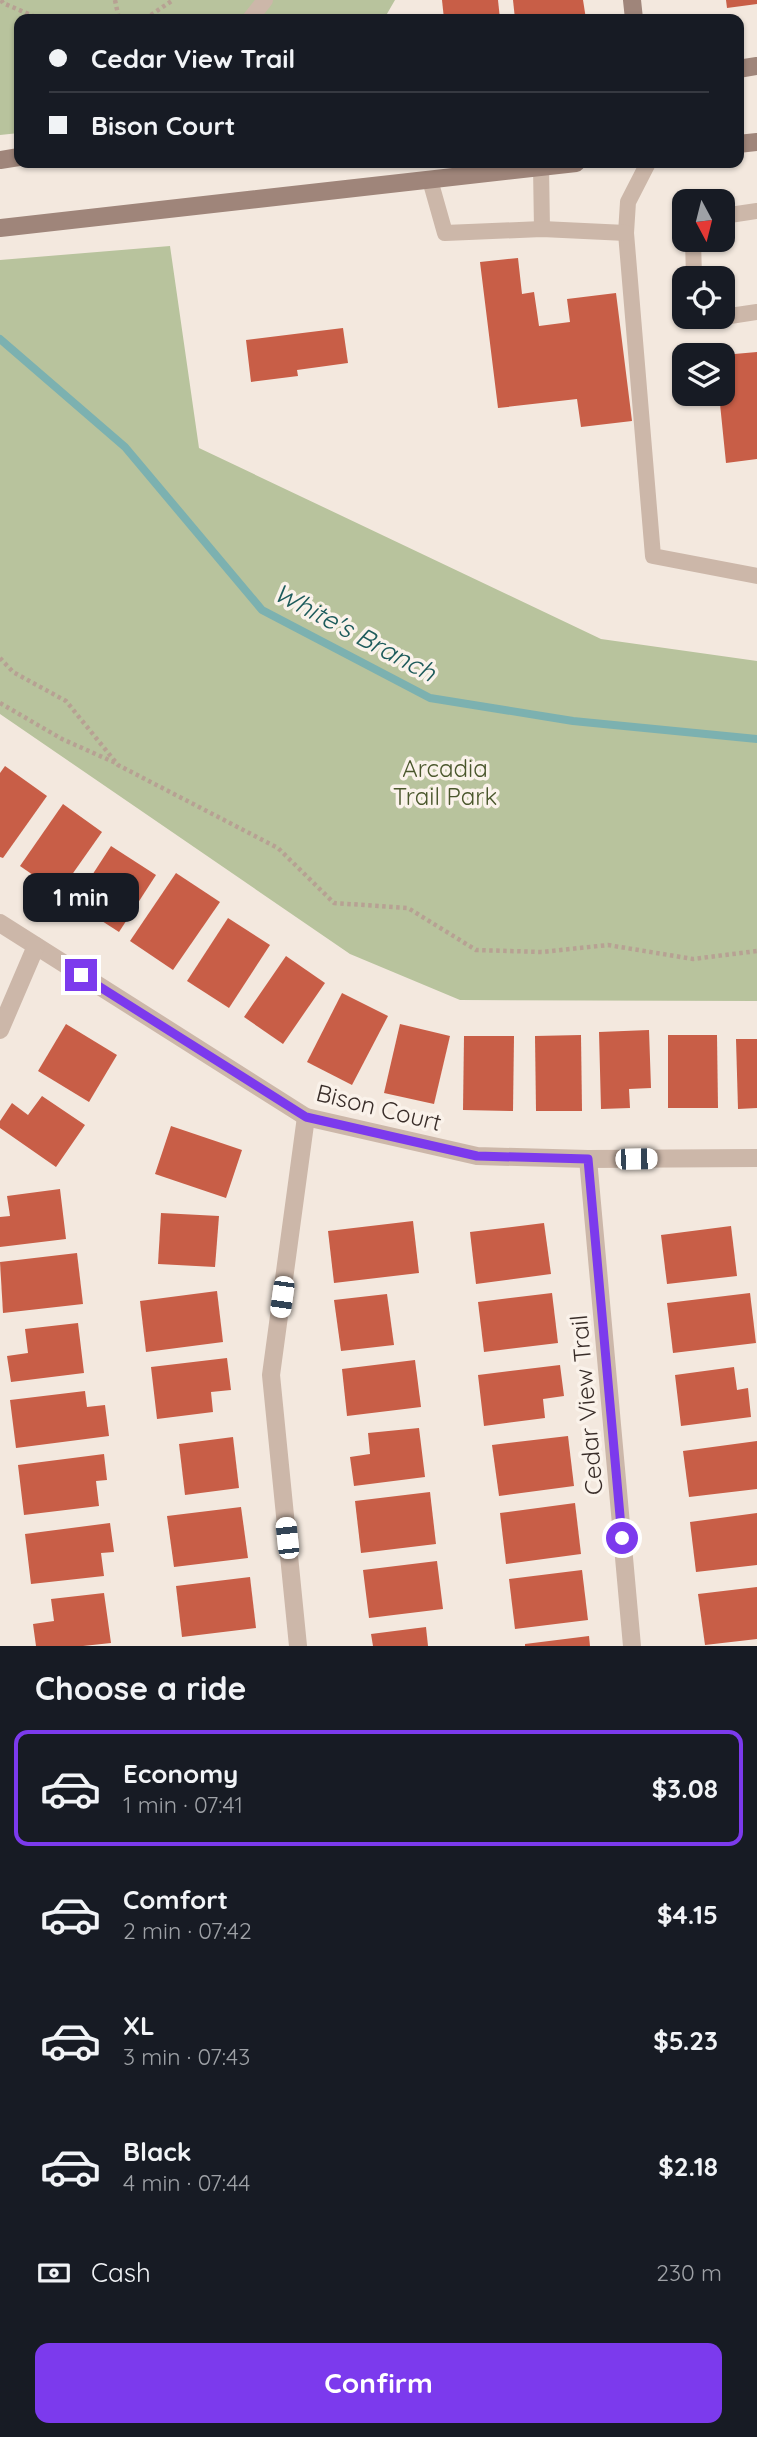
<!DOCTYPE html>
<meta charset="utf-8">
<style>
:root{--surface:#171b24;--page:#242831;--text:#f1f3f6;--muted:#9ea1a6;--line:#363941;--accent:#7c3aed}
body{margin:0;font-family:Quicksand,sans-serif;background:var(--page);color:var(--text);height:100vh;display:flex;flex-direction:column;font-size:26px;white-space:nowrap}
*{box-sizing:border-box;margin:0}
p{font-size:23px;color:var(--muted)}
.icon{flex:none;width:38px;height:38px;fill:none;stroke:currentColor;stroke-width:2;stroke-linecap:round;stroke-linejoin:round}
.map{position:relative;height:1646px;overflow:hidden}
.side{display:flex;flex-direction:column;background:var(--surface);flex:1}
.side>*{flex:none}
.guide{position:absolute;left:14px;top:14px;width:730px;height:154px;border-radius:14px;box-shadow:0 2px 5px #0004;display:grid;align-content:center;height:154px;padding:0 35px;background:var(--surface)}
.needle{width:46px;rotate:173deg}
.tools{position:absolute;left:672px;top:189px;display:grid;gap:14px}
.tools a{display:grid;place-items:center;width:63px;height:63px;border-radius:14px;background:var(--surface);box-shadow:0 2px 5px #0004;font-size:35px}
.end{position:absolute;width:32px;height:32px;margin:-16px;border:9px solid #7c3aed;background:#fff;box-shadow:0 0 0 4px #fff}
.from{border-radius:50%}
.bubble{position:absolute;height:49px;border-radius:14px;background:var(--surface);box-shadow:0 2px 5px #0004;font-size:23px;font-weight:700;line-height:49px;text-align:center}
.car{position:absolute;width:21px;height:42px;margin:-21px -10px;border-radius:9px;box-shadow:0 0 5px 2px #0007;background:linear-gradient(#fff 24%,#345 0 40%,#fff 0 76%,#345 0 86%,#fff 0)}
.guide b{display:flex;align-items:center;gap:24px;height:66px;font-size:26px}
.guide b+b{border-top:2px solid var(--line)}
.guide i{width:18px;height:18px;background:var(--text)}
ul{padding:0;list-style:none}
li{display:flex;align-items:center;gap:21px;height:116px;margin:0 14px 10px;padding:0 21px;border:4px solid transparent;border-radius:14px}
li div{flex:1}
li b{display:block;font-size:26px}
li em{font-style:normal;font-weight:700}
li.active{border-color:var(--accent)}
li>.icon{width:63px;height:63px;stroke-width:1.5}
h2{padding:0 35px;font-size:32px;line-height:84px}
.pay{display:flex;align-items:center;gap:18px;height:77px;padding:0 35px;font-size:26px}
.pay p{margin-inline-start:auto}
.cta{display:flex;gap:14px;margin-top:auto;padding:14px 35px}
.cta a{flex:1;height:80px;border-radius:14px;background:var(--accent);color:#fff;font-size:28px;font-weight:700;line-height:80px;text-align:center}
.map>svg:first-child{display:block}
.green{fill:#b8c39d}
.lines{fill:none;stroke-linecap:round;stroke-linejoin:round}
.stream{stroke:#7cb1b0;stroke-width:8}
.building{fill:#c85e47}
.path{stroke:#b7a193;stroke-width:4.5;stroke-dasharray:3.5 3.5;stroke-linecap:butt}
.lane{stroke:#ccb7a9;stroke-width:16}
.street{stroke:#ccb7a9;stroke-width:18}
.secondary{stroke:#9f857a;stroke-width:18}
.route{stroke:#7c3aed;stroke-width:9}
.labels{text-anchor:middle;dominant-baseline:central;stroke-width:7;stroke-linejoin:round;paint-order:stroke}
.park-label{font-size:24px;fill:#4a572c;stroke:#faf2ea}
.street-label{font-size:24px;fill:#392d29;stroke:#faf2ea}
.water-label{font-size:26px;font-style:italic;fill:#1d5b5b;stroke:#faf2ea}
</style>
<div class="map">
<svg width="757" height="1646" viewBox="0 0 757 1646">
<rect width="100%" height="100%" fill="#f3e8de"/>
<g class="green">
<polygon points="0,0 395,0 384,19 19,19 19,133 0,135"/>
<polygon points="170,246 199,448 601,639 757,661 757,1001 460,1000 350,954 0,714 0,260"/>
</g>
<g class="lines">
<polyline class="stream" points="0,339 125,447 262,610 430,698 573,721 757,739"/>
</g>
<g class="building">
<polygon points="442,0 498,0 500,19 444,19"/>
<polygon points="513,0 583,0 586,19 515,19"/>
<polygon points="726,0 757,0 757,4 727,8"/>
<polygon points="518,258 522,294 534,292 539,326 570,322 567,299 616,293 632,421 581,427 577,399 498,408 480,262"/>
<polygon points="343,328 348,363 297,370 298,376 251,382 246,340"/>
<polygon points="757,352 757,459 726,463 719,394 723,394 723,355"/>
<polygon points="5,766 47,796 3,858 0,857 0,773"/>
<polygon points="63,804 102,832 59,893 20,866"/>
<polygon points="111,846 156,875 119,932 74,903"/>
<polygon points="176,873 220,902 173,970 130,941"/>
<polygon points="228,918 270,945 229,1008 187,981"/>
<polygon points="286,956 325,983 283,1044 244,1017"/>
<polygon points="342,993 388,1016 352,1085 307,1062"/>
<polygon points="66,1024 117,1055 89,1102 38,1071"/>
<polygon points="400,1024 450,1036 434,1104 384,1093"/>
<polygon points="649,1030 651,1088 629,1089 630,1108 601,1109 599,1032"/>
<polygon points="581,1035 582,1111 536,1111 535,1036"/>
<polygon points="668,1035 717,1035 718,1108 668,1108"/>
<polygon points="464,1036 514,1036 513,1111 463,1110"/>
<polygon points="736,1039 757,1039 757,1108 738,1109"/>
<polygon points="42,1096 85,1125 56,1167 0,1128 0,1121 12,1103 28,1115"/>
<polygon points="171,1126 242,1150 226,1198 155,1174"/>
<polygon points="60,1189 66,1239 0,1247 0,1217 10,1216 7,1196"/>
<polygon points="161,1213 219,1216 215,1267 158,1264"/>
<polygon points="413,1221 419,1273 334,1283 328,1231"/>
<polygon points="544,1223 551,1274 476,1284 470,1232"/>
<polygon points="731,1226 737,1276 667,1284 661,1235"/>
<polygon points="77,1253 83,1304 3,1313 0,1262"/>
<polygon points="217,1291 223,1342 146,1352 140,1301"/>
<polygon points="552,1293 558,1343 484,1352 478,1302"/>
<polygon points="750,1293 756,1343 673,1353 667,1303"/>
<polygon points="387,1294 394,1345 341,1351 334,1300"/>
<polygon points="78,1323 84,1373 11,1382 7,1356 28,1353 25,1329"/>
<polygon points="227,1358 231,1390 211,1392 213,1412 157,1419 151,1367"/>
<polygon points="415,1360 421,1407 347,1416 342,1369"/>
<polygon points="560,1365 564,1396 543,1399 545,1418 484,1426 478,1375"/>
<polygon points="734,1367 737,1390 748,1388 751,1417 681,1426 675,1375"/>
<polygon points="85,1391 87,1407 105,1405 109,1436 16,1448 10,1400"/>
<polygon points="419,1428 425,1477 354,1486 350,1457 370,1454 368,1433"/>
<polygon points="568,1436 574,1486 499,1496 492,1445"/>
<polygon points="233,1437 239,1488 185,1495 179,1444"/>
<polygon points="757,1441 757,1489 689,1497 683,1451"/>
<polygon points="104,1454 107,1480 96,1481 99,1506 24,1515 18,1465"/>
<polygon points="430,1492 436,1544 361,1553 355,1501"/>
<polygon points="575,1503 581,1554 506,1564 500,1513"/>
<polygon points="241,1507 248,1558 174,1567 167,1516"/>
<polygon points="757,1513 757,1565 696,1572 690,1522"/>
<polygon points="110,1523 114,1552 101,1553 104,1576 31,1584 25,1534"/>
<polygon points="437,1561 443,1609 369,1618 363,1570"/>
<polygon points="582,1570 588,1620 515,1629 509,1579"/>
<polygon points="250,1577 256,1628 182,1637 176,1586"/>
<polygon points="757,1587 757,1639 705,1645 698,1594"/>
<polygon points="104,1593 111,1643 83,1646 36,1646 33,1624 54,1621 51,1599"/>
<polygon points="426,1627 428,1646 373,1646 371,1634"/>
<polygon points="589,1636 590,1646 525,1646 525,1644"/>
</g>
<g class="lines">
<g class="path">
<polyline points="1,0 3,3 40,19"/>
<polyline points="115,0 119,19"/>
<polyline points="145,19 173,0"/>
<polyline points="0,658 13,672 66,701 118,765 278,848 334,903 408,908 476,950 542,952 608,945 693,959 757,951"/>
<polyline points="0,703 62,739 118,764"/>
</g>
<g class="lane">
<polyline points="250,19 265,0"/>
<polyline points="648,163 628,202 626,233 653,556 757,576"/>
<polyline points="541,167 542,229"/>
<polyline points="430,180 445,233 542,229 626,233"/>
<polyline points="723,216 757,211"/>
<polyline points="693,240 694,278"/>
<polyline points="723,313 730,316 757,312"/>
</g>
<g class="street">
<polyline points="0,923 306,1117 477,1156 588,1159 757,1158"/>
<polyline points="0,1030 36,946"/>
<polyline points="588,1159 632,1646"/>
<polyline points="298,1646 271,1375 306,1117"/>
</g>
<g class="secondary">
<polyline points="632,0 634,19"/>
<polyline points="738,69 757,66"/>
<polyline points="738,144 757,142"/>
<polyline points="0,160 19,157"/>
<polyline points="0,228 576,163"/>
</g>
</g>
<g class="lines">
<polyline class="route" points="81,975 306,1117 477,1156 588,1159 622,1538"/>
</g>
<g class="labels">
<g class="park-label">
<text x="445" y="768">Arcadia<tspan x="445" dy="28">Trail Park</tspan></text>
</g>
<g class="street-label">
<text transform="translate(379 1107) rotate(14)">Bison Court</text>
<text transform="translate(586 1405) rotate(-95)">Cedar View Trail</text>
</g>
<g class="water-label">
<text transform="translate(355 632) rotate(28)">White's Branch</text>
</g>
</g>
</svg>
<div class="tools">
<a><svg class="needle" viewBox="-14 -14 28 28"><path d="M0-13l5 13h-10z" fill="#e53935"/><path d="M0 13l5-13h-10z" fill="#9ea1a6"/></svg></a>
<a><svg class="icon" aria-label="locate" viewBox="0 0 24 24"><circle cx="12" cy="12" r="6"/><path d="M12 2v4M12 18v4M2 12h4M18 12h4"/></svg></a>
<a><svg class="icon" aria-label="layers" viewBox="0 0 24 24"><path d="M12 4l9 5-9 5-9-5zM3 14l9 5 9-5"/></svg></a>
</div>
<i class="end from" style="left:622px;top:1538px"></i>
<i class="end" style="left:81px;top:975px"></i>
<div class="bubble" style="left:23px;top:873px;width:116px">1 min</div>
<i class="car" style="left:636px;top:1159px;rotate:89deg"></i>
<i class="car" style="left:282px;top:1297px;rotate:188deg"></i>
<i class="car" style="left:287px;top:1538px;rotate:354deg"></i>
<div class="guide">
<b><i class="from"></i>Cedar View Trail</b>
<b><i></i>Bison Court</b>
</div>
</div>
<section class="side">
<h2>Choose a ride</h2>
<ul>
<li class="active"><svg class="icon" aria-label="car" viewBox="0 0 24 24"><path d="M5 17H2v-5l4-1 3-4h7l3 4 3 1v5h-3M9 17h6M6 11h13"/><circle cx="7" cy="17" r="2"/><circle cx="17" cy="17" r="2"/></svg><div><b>Economy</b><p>1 min · 07:41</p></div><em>$3.08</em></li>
<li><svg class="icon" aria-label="car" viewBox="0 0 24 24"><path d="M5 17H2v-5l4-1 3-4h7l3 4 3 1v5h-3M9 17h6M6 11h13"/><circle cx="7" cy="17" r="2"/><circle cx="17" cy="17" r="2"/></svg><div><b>Comfort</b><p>2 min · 07:42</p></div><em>$4.15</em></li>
<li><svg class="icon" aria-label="car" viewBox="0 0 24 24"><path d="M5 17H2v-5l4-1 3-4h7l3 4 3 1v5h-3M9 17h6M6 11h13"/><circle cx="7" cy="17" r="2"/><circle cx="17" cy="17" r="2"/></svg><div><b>XL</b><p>3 min · 07:43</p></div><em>$5.23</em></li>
<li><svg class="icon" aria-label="car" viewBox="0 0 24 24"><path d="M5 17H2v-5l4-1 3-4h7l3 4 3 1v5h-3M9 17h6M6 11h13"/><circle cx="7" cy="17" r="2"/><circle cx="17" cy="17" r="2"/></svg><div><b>Black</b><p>4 min · 07:44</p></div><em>$2.18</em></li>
</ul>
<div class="pay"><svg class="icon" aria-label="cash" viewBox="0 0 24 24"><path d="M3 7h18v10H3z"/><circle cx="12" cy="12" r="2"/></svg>Cash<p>230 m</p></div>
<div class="cta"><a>Confirm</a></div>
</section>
